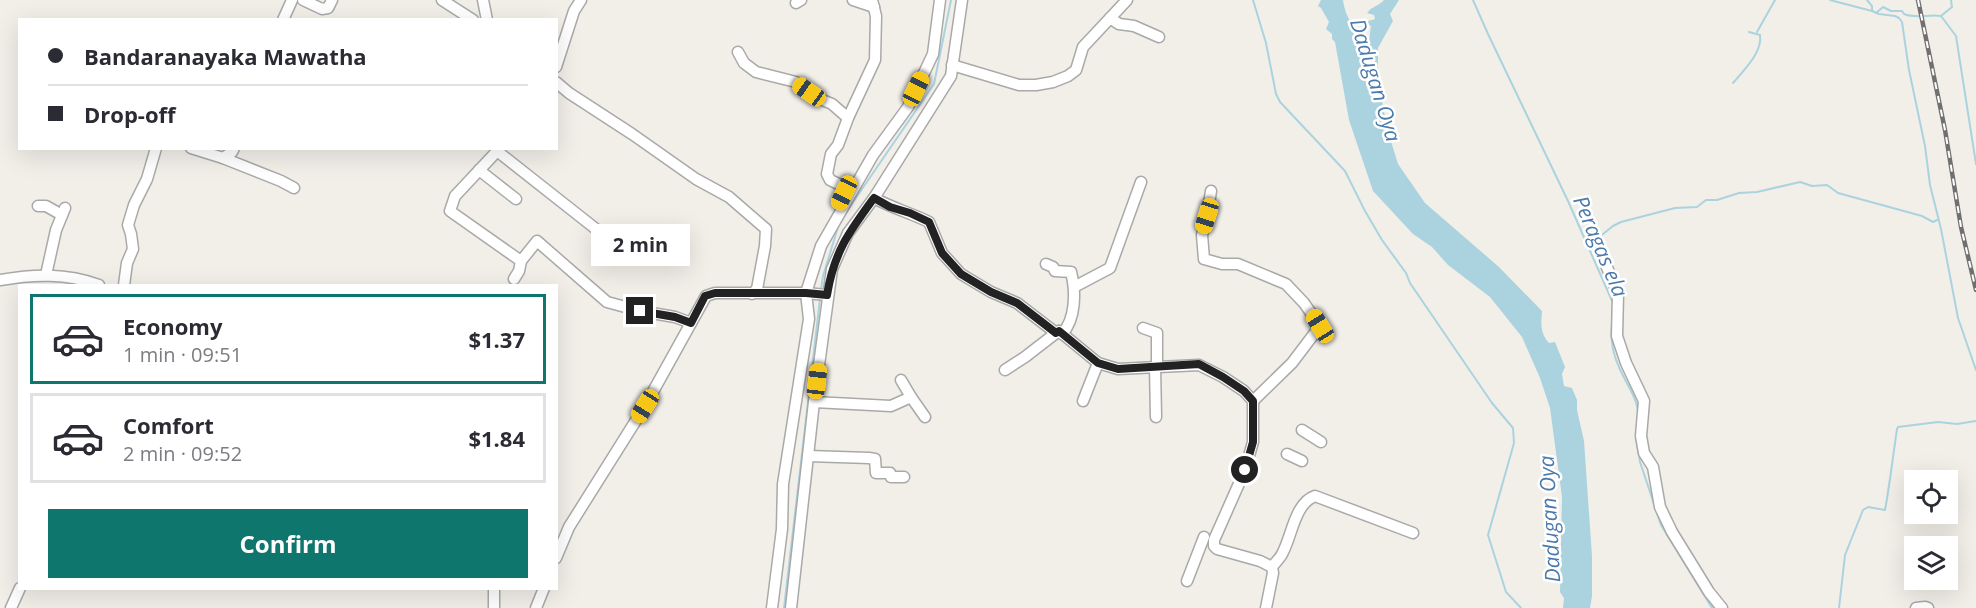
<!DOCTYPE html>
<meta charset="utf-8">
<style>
:root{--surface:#fff;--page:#f7f7f7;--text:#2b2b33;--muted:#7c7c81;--line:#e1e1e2;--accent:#0f766e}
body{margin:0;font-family:"Open Sans",sans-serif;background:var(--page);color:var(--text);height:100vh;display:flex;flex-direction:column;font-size:22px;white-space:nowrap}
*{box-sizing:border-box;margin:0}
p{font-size:20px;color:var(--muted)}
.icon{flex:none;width:33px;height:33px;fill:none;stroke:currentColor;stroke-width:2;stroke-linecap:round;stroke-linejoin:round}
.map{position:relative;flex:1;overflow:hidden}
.panel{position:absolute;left:18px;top:284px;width:540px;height:306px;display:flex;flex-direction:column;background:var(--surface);border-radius:0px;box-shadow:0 6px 24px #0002}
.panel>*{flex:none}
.guide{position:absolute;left:18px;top:18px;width:540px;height:132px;border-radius:0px;box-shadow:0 6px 24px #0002;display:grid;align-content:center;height:132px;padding:0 30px;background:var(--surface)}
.controls{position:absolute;left:1904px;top:470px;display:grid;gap:12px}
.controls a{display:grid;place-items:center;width:54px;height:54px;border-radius:0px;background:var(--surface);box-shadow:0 6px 24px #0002;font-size:30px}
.end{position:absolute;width:27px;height:27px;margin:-14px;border:8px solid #222;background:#fff;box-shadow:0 0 0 3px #fff}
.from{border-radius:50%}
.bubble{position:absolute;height:42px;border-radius:0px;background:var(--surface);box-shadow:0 6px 24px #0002;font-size:20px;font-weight:700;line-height:42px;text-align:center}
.car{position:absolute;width:18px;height:36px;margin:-18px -9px;border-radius:8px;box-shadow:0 0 4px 2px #0007;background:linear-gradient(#f5c518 24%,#345 0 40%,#f5c518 0 76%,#345 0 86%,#f5c518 0)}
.guide b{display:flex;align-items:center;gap:21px;height:57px;font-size:22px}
.guide b+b{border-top:2px solid var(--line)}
.guide i{width:15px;height:15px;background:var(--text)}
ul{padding:10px 0 0;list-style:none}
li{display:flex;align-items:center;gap:18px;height:90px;margin:0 12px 9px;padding:0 18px;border:3px solid var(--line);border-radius:0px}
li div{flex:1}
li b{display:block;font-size:22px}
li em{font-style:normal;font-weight:700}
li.active{border-color:var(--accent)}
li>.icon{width:54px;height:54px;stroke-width:1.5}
.cta{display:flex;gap:12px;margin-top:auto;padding:12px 30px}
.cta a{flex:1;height:69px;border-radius:0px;background:var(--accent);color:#fff;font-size:24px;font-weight:700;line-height:69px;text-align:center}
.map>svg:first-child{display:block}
.water{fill:#aad3df}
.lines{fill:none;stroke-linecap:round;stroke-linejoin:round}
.stream{stroke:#aad3df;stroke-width:2}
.minor-casing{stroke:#a9a9a9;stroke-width:13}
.minor{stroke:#fff;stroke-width:10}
.rail-casing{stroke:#707070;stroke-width:4.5}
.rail{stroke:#fff;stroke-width:2;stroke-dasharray:7;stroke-linecap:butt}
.route{stroke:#222;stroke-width:8}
.labels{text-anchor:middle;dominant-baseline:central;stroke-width:5;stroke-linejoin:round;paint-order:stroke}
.water-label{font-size:21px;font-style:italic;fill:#4a7aab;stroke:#fff}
</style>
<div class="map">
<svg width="1976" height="608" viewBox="0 0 1976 608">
<rect width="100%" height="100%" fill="#f2efe9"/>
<path class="water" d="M1321 0H1343C1345 18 1355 30 1369 41L1371 26 1365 22 1375 19 1374 15 1367 13C1372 6 1379 6 1384 0H1399L1390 14 1393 21 1378 48V79L1387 128 1398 164 1425 203 1499 267 1542 311C1541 324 1540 333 1549 343L1555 342 1565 367 1562 374 1564 386 1572 388 1577 400V410L1584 441 1592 556V596L1590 608H1563L1564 598 1560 592 1562 497 1550 408 1540 378 1522 337 1490 297 1448 265 1432 247 1413 234 1373 191 1349 120 1335 42 1332 39V34L1326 29 1329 22 1321 8 1318 6Z"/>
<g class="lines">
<g class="stream">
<polyline points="1253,0 1266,43 1276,94 1280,102 1345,171 1365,211 1382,240 1406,273 1410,283 1492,403 1513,428 1514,443 1488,535 1506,592 1521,608"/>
<polyline points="1473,0 1488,34 1568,201 1613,303"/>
<polyline points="1830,0 1872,11 1879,14 1895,16 1899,18 1902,22 1909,70 1925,146 1930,185 1941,229 1958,318 1976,370"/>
<polyline points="1867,0 1872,6 1872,11"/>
<path d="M1876 13 1883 7 1891 11H1902L1904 14C1916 19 1928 14 1941 16L1956 36 1976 164"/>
<polyline points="1941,16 1952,7 1951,0"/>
<polyline points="1757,32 1775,0"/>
<path d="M1733 83C1743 71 1763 52 1760 35L1749 32"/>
<polyline points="847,211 934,84 951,0"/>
<polyline points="1598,238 1613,226 1621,222 1675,208 1697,207 1706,200 1717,200 1739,193 1757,192 1800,182 1812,186 1827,185 1838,193 1922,216 1933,222 1937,220"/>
<polyline points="821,290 823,276 839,224"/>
<path d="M1613 318C1608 343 1615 362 1628 385 1632 393 1637 401 1638 411"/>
<polyline points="1636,437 1640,462 1661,525 1712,608"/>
<polyline points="784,608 820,299"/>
<path d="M1839 608 1845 555 1863 510 1868 507 1885 510C1890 483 1893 456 1897 429L1898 427 1938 422 1957 424 1976 421"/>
</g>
<g class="minor-casing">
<g id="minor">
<polyline points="303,0 322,9 328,8 332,0"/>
<polyline points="442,0 473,20"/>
<polyline points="483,0 487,20"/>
<polyline points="853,0 874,7"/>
<polyline points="796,3 801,0"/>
<polyline points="1110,18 1119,24 1134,26 1159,37"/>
<polyline points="283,20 292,0"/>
<polyline points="738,52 744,63 756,72 796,82 820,99 832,104 848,118"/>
<polyline points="952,65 1019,85 1036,85 1053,82 1068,76 1076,70 1083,47 1127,0"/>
<polyline points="556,67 574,11 581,0"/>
<polyline points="556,82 569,93 632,134 696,179 729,197 766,229 765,246 757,289 752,294"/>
<polyline points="191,148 223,158 232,152 234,148"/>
<polyline points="500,148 455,196 450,211 521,261 537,241 607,302 640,311 675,317 691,323"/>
<polyline points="497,151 601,233 620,250"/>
<polyline points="223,158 281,181 294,188"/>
<polyline points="479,170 516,199"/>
<polyline points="1211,191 1207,216 1202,235 1204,259 1222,264 1238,264 1286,284 1304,303 1320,326 1292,363 1253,401"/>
<path d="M874 198C892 208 911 213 929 222L942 253 961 274 991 292 1017 303 1056 333 1059 331 1098 363 1118 369 1199 365 1223 377 1244 391 1253 401V442L1245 470 1214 540V546L1217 549 1260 561 1272 567 1273 573 1266 608"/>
<polyline points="841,199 847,188 830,180 827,174 831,154 838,145 848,118 875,60 876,16 872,0"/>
<polyline points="38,206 46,206 62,215"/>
<polyline points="1594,236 1618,294 1617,336 1626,363 1644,401 1641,436 1644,453 1653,467 1660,507 1672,532 1709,592 1722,608"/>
<path d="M1046 264 1053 267 1055 271 1071 272C1076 291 1076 319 1062 334"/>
<polyline points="46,275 56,230 65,208"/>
<polyline points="514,279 519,271 521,261"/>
<path d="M0 280C34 274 66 273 99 285"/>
<polyline points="124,285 127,263 133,249 131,234 128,225 134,205 147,179 156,148"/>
<polyline points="1074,287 1110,268 1141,182"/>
<polyline points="1143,328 1157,333 1157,366"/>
<polyline points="1155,366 1156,417"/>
<polyline points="1005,370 1025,357 1056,333"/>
<polyline points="911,397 925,417"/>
<polyline points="1083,401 1098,363"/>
<polyline points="814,402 891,406 911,397 901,380"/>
<polyline points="1302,430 1321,442"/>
<polyline points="1287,454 1302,461"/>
<polyline points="808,456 869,458 875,459 876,473 890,473 891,477 904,477"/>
<polyline points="556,558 569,527 645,406 706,296 715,293 806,293 827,295"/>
<path d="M1272 567C1275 562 1281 558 1283 552 1292 535 1295 503 1315 496L1413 533"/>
<polyline points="1187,581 1204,537"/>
<polyline points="494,588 494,608"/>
<polyline points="11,608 20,588"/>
<polyline points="536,608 544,588"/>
<polyline points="772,608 782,529 783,484 809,319 806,293 821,246 873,155 908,107 933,54 940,0"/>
<polyline points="791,608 814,402 832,269 848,233 874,198 951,76 962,0"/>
<polyline points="1916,608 1925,607 1928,608"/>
</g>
</g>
<use href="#minor" class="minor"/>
<g class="rail-casing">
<polyline id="rail" points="1918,0 1945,130 1961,227 1976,290"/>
</g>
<use href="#rail" class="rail"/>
</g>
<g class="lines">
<path class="route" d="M640 311 675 317 691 323 705 296 715 293H806L827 295C834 252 849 232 874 198L890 207 910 213 929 222 942 253 961 274 991 292 1017 303 1056 333 1059 331 1098 363 1118 369 1199 364 1223 377 1244 391 1253 401V442L1245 470"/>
</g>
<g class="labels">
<g class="water-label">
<text transform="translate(1376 80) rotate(73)">Dadugan Oya</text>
<text transform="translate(1601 246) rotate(67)">Peragas ela</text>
<text transform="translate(1549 519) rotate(-93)">Dadugan Oya</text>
</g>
</g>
</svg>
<div class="controls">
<a><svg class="icon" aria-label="locate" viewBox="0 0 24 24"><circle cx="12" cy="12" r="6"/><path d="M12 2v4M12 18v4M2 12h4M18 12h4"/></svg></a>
<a><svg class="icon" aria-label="layers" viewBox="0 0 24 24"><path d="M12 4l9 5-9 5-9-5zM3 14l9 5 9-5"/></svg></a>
</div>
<i class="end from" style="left:1245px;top:470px"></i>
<i class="end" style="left:640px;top:311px"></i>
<div class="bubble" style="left:591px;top:224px;width:99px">2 min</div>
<i class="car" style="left:916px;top:89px;rotate:26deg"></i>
<i class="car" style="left:809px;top:92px;rotate:305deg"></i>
<i class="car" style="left:844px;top:193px;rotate:205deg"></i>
<i class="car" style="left:1207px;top:216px;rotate:197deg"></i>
<i class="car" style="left:1320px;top:326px;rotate:328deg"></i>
<i class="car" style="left:817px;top:381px;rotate:7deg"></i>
<i class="car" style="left:645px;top:406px;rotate:212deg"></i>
<div class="guide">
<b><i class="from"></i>Bandaranayaka Mawatha</b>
<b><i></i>Drop-off</b>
</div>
<section class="panel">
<ul>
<li class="active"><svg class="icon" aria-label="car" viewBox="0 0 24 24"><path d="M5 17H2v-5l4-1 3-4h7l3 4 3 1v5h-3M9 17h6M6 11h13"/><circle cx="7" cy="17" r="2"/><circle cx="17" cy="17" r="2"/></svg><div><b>Economy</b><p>1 min · 09:51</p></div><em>$1.37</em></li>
<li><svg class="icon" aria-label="car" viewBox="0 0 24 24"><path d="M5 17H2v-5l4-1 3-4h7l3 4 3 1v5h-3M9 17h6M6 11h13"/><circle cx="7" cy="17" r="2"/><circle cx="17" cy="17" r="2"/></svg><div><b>Comfort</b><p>2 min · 09:52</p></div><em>$1.84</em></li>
</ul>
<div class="cta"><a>Confirm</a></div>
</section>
</div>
